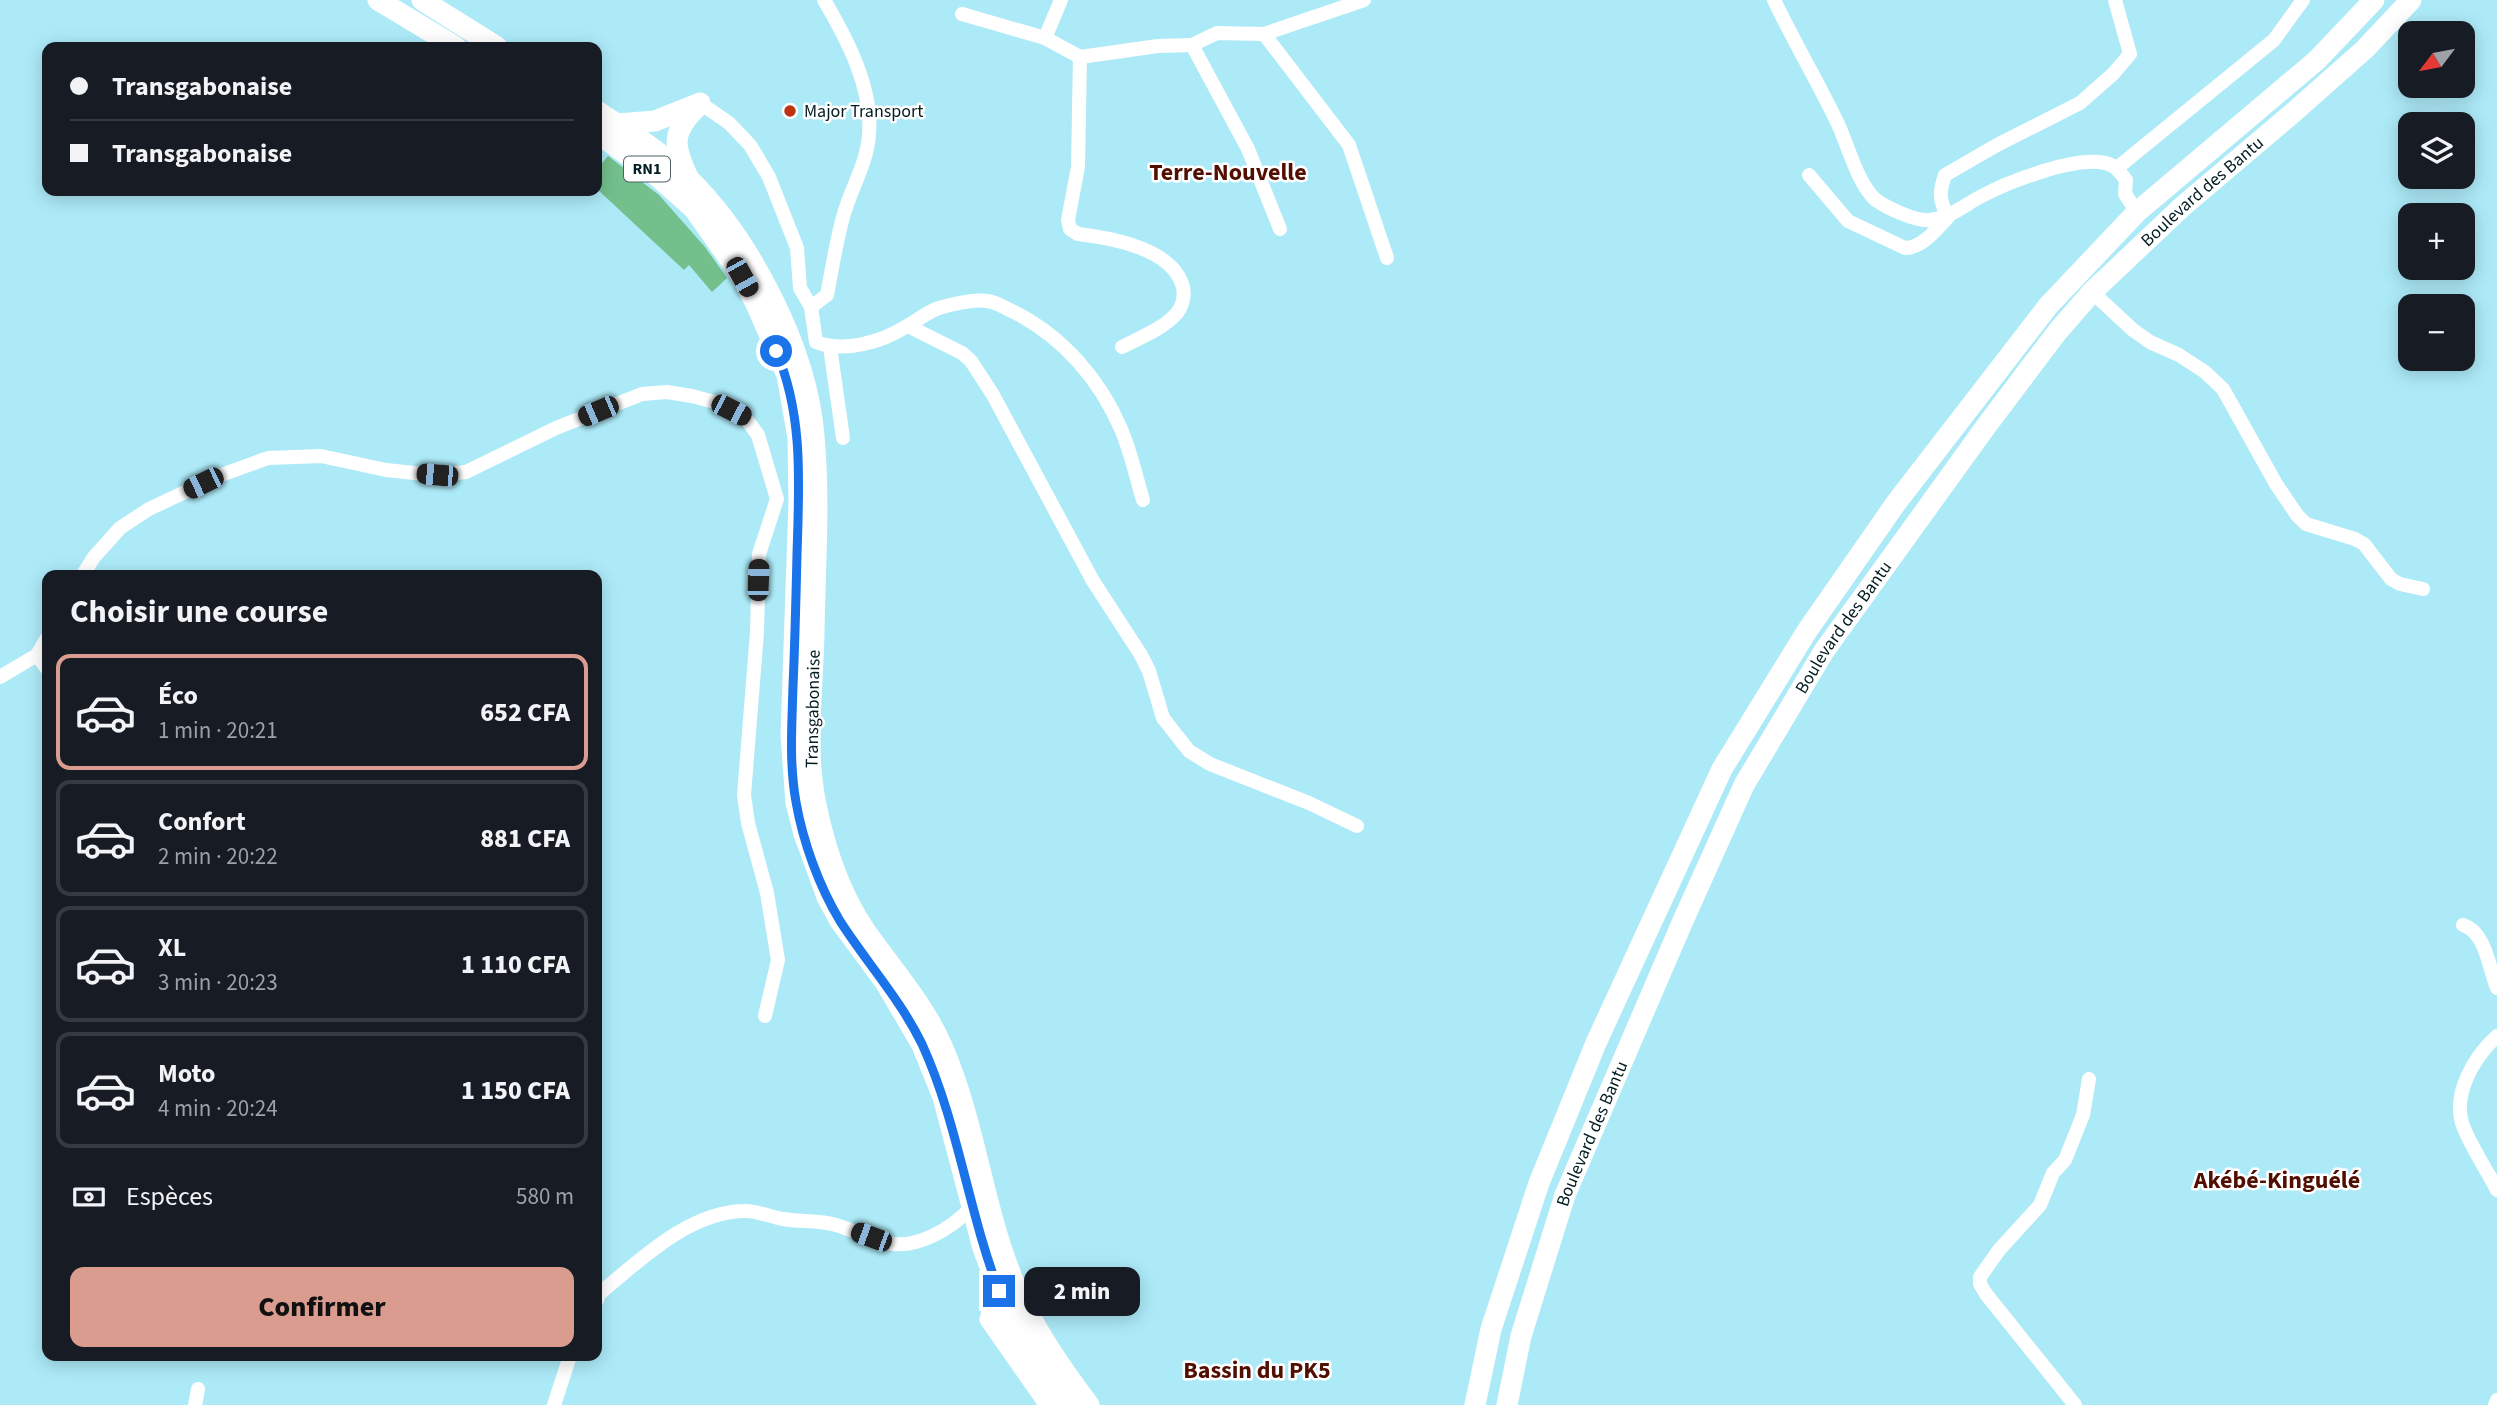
<!DOCTYPE html>
<html lang="fr">
<meta charset="utf-8">
<style>
:root{--surface:#171b24;--page:#242831;--text:#f1f3f6;--muted:#9ea1a6;--line:#363941;--accent:#da9c8f}
body{margin:0;font-family:"Source Sans 3",sans-serif;background:var(--page);color:var(--text);height:100vh;display:flex;flex-direction:column;font-size:26px;white-space:nowrap}
*{box-sizing:border-box;margin:0}
p{font-size:23px;color:var(--muted)}
.icon{flex:none;width:38px;height:38px;fill:none;stroke:currentColor;stroke-width:2;stroke-linecap:round;stroke-linejoin:round}
.map{position:relative;flex:1;overflow:hidden}
.details{position:absolute;left:42px;top:570px;width:560px;height:791px;display:flex;flex-direction:column;background:var(--surface);border-radius:14px;box-shadow:0 4px 18px #0003}
.details>*{flex:none}
.guide{position:absolute;left:42px;top:42px;width:560px;height:154px;border-radius:14px;box-shadow:0 4px 18px #0003;display:grid;align-content:center;height:154px;padding:0 28px;background:var(--surface)}
.needle{width:46px;rotate:238deg}
.controls{position:absolute;left:2398px;top:21px;display:grid;gap:14px}
.controls a{display:grid;place-items:center;width:77px;height:77px;border-radius:14px;background:var(--surface);box-shadow:0 4px 18px #0003;font-size:35px}
.end{position:absolute;width:32px;height:32px;margin:-16px;border:9px solid #1a73e8;background:#fff;box-shadow:0 0 0 4px #fff}
.from{border-radius:50%}
.bubble{position:absolute;height:49px;border-radius:14px;background:var(--surface);box-shadow:0 4px 18px #0003;font-size:23px;font-weight:800;line-height:49px;text-align:center}
.car{position:absolute;width:21px;height:42px;margin:-21px -10px;border-radius:9px;box-shadow:0 0 5px 2px #0007;background:linear-gradient(#222 24%,#8ab4d8 0 40%,#222 0 76%,#8ab4d8 0 86%,#222 0)}
.guide b{display:flex;align-items:center;gap:24px;height:66px;font-size:26px}
.guide b+b{border-top:2px solid var(--line)}
.guide i{width:18px;height:18px;background:var(--text)}
ul{padding:0;list-style:none}
li{display:flex;align-items:center;gap:21px;height:116px;margin:0 14px 10px;padding:0 14px;border:4px solid var(--line);border-radius:14px}
li div{flex:1}
li b{display:block;font-size:26px}
li em{font-style:normal;font-weight:800}
li.current{border-color:var(--accent)}
li>.icon{width:63px;height:63px;stroke-width:1.5}
h2{padding:0 28px;font-size:32px;line-height:84px}
.pay{display:flex;align-items:center;gap:18px;height:77px;padding:0 28px;font-size:26px}
.pay p{margin-inline-start:auto}
.button{display:flex;gap:14px;margin-top:auto;padding:14px 28px}
.button a{flex:1;height:80px;border-radius:14px;background:var(--accent);color:#111;font-size:28px;font-weight:800;line-height:80px;text-align:center}
.map>svg:first-child{display:block}
.green{fill:#73c08d}
.lines{fill:none;stroke-linecap:round;stroke-linejoin:round}
.minor{stroke:#fff;stroke-width:14}
.highway{stroke:#fff;stroke-width:21}
.route{stroke:#1a73e8;stroke-width:9}
.poi-dot{fill:#bd3211;stroke:#fff;stroke-width:2.5}
.labels{text-anchor:middle;dominant-baseline:central;stroke-width:5;stroke-linejoin:round;paint-order:stroke}
.shield{fill:#fff;stroke:#4f6164;stroke-width:2}
.shield-label{font-size:16px;font-weight:bold;fill:#041d22}
.poi-label{font-size:18px;fill:#041d22;stroke:#fff;text-anchor:start}
.street-label{font-size:18px;fill:#041d22;stroke:#fff}
.district-label{font-size:24px;font-weight:bold;fill:#510e01;stroke:#fff}
</style>
<div class="map">
<svg width="2497" height="1405" viewBox="0 0 2497 1405">
<rect width="100%" height="100%" fill="#adeaf8"/>
<polygon class="green" points="608,156 659,195 705,247 727,278 712,292 689,265 684,270 597,189 597,169"/>
<g class="lines">
<g class="minor">
<path d="M1774 0C1794 42 1818 82 1838 124 1848 145 1858 185 1876 200 1887 208 1917 222 1930 220 1949 218 1962 207 1978 198 2005 183 2082 152 2111 165 2117 167 2122 175 2126 180L2125 194 2137 212"/>
<polyline points="962,14 1045,38 1080,57"/>
<polyline points="1264,34 1349,145 1387,258"/>
<polyline points="1045,38 1061,0"/>
<polyline points="1192,45 1248,149 1280,229"/>
<path d="M700 103 729 123 750 145 769 177 797 248 800 288 811 307 816 342C844 353 882 342 907 326 918 320 927 312 939 308 953 304 973 299 987 301 997 302 1007 309 1016 313 1064 338 1100 380 1121 429 1131 452 1136 477 1143 500"/>
<polyline points="2117,168 2274,40 2303,0"/>
<path d="M1809 175 1848 221 1905 248C1922 248 1937 229 1948 217 1939 200 1939 192 1945 175L1997 145 2080 103 2113 74 2130 54 2115 0"/>
<polyline points="2092,292 2133,330 2150,342 2179,355 2205,372 2223,389 2276,484 2297,515 2306,524 2355,539 2364,544 2391,579 2400,584 2423,589"/>
<path d="M811 307 827 295C832 269 836 243 843 217 850 190 867 164 869 135 873 88 847 39 824 0"/>
<polyline points="908,326 962,353 971,361 993,395 1093,581 1141,655 1149,671 1163,718 1189,751 1210,764 1309,803 1357,826"/>
<polyline points="830,347 843,438"/>
<path d="M1122 347C1141 337 1163 329 1177 313 1183 305 1185 297 1183 287 1173 249 1112 238 1078 234L1070 229 1068 220 1078 167 1080 57 1158 46 1192 45 1217 33 1264 34 1364 0"/>
<polyline points="82,576 94,557 120,528 149,509 221,475 268,458 321,456 386,470 414,473 437,475 466,472 556,428 642,394 667,392 692,396 718,403 744,416 758,435 777,499 759,554 757,632 744,795 748,823 767,893 778,960 765,1016"/>
<polyline points="37,655 47,669"/>
<polyline points="0,677 37,655 47,638"/>
<path d="M2463 925C2486 932 2489 969 2497 988"/>
<path d="M2497 1036C2475 1056 2453 1092 2462 1123 2470 1146 2486 1168 2497 1190"/>
<path d="M597 1300 599 1294C640 1260 689 1211 746 1211 758 1211 771 1217 783 1219 800 1222 819 1220 836 1225 853 1230 870 1239 887 1243 917 1250 952 1228 972 1207"/>
<polyline points="195,1405 198,1389"/>
<polyline points="554,1405 570,1356"/>
<polyline points="2075,1405 1986,1294 1980,1284 1980,1277 1999,1250 2040,1205 2053,1173 2065,1160 2083,1115 2089,1079"/>
<polyline points="2495,1405 2497,1400"/>
</g>
<g class="highway">
<polyline points="378,0 456,47"/>
<polyline points="422,0 497,47"/>
<path d="M597 111C628 131 663 153 690 180 751 241 807 349 814 436 820 500 815 567 814 631 813 689 804 747 816 805 825 849 840 894 866 932 893 970 923 1003 942 1046 974 1119 982 1201 1011 1275 1030 1323 1058 1364 1089 1405"/>
<polyline points="617,124 655,121 700,103"/>
<polyline points="597,133 658,177 694,209 742,277 756,304 787,375 798,438 799,502 791,735 796,803 804,834 827,897 840,921 885,982 922,1045 943,1097 983,1248 999,1291 1035,1357 1069,1405"/>
<path d="M687 175C673 145 672 132 696 108"/>
<polyline points="999,1291 990,1319 1050,1405"/>
<polyline points="1475,1405 1491,1329 1539,1183 1596,1043 1722,769 1807,631 1896,503 2048,306 2137,212 2317,60 2374,0"/>
<path id="s1" d="M1507 1405 1521 1336 1565 1195 1682 923 1744 785 1824 651 1987 425 2058 331 2092 292 2183 206 2295 111 2365 49 2411 0"/>
</g>
</g>
<g class="lines">
<path class="route" d="M776 351C804 415 799 486 797 554 796 598 795 642 793 686 792 725 789 763 796 802 803 842 819 886 840 921 867 963 900 999 922 1044 958 1123 968 1210 999 1291"/>
</g>
<circle class="poi-dot" cx="790" cy="111" r="7"/>
<g class="labels">
<rect class="shield" x="624" y="156.5" width="46" height="25" rx="5"/>
<g class="shield-label">
<text x="647" y="169">RN1</text>
</g>
<g class="poi-label">
<text x="804" y="111">Major Transport</text>
</g>
<g class="street-label">
<text stroke="none"><textPath href="#s1" startOffset="1419">Boulevard des Bantu</textPath></text>
<text stroke="none"><textPath href="#s1" startOffset="852">Boulevard des Bantu</textPath></text>
<text transform="translate(813 709) rotate(-89)">Transgabonaise</text>
<text stroke="none"><textPath href="#s1" startOffset="285">Boulevard des Bantu</textPath></text>
</g>
<g class="district-label">
<text x="1228" y="172">Terre-Nouvelle</text>
<text x="2277" y="1180">Akébé-Kinguélé</text>
<text x="1257" y="1370">Bassin du PK5</text>
</g>
</g>
</svg>
<div class="controls">
<a><svg class="needle" viewBox="-14 -14 28 28"><path d="M0-13l5 13h-10z" fill="#e53935"/><path d="M0 13l5-13h-10z" fill="#9ea1a6"/></svg></a>
<a><svg class="icon" aria-label="layers" viewBox="0 0 24 24"><path d="M12 4l9 5-9 5-9-5zM3 14l9 5 9-5"/></svg></a>
<a>+</a>
<a>−</a>
</div>
<i class="end from" style="left:776px;top:351px"></i>
<i class="end" style="left:999px;top:1291px"></i>
<div class="bubble" style="left:1024px;top:1267px;width:116px">2 min</div>
<i class="car" style="left:742px;top:277px;rotate:151deg"></i>
<i class="car" style="left:731px;top:410px;rotate:117deg"></i>
<i class="car" style="left:598px;top:411px;rotate:247deg"></i>
<i class="car" style="left:437px;top:475px;rotate:275deg"></i>
<i class="car" style="left:203px;top:483px;rotate:244deg"></i>
<i class="car" style="left:758px;top:580px;rotate:2deg"></i>
<i class="car" style="left:871px;top:1237px;rotate:290deg"></i>
<div class="guide">
<b><i class="from"></i>Transgabonaise</b>
<b><i></i>Transgabonaise</b>
</div>
<section class="details">
<h2>Choisir une course</h2>
<ul>
<li class="current"><svg class="icon" aria-label="car" viewBox="0 0 24 24"><path d="M5 17H2v-5l4-1 3-4h7l3 4 3 1v5h-3M9 17h6M6 11h13"/><circle cx="7" cy="17" r="2"/><circle cx="17" cy="17" r="2"/></svg><div><b>Éco</b><p>1 min · 20:21</p></div><em>652 CFA</em></li>
<li><svg class="icon" aria-label="car" viewBox="0 0 24 24"><path d="M5 17H2v-5l4-1 3-4h7l3 4 3 1v5h-3M9 17h6M6 11h13"/><circle cx="7" cy="17" r="2"/><circle cx="17" cy="17" r="2"/></svg><div><b>Confort</b><p>2 min · 20:22</p></div><em>881 CFA</em></li>
<li><svg class="icon" aria-label="car" viewBox="0 0 24 24"><path d="M5 17H2v-5l4-1 3-4h7l3 4 3 1v5h-3M9 17h6M6 11h13"/><circle cx="7" cy="17" r="2"/><circle cx="17" cy="17" r="2"/></svg><div><b>XL</b><p>3 min · 20:23</p></div><em>1 110 CFA</em></li>
<li><svg class="icon" aria-label="car" viewBox="0 0 24 24"><path d="M5 17H2v-5l4-1 3-4h7l3 4 3 1v5h-3M9 17h6M6 11h13"/><circle cx="7" cy="17" r="2"/><circle cx="17" cy="17" r="2"/></svg><div><b>Moto</b><p>4 min · 20:24</p></div><em>1 150 CFA</em></li>
</ul>
<div class="pay"><svg class="icon" aria-label="cash" viewBox="0 0 24 24"><path d="M3 7h18v10H3z"/><circle cx="12" cy="12" r="2"/></svg>Espèces<p>580 m</p></div>
<div class="button"><a>Confirmer</a></div>
</section>
</div>
